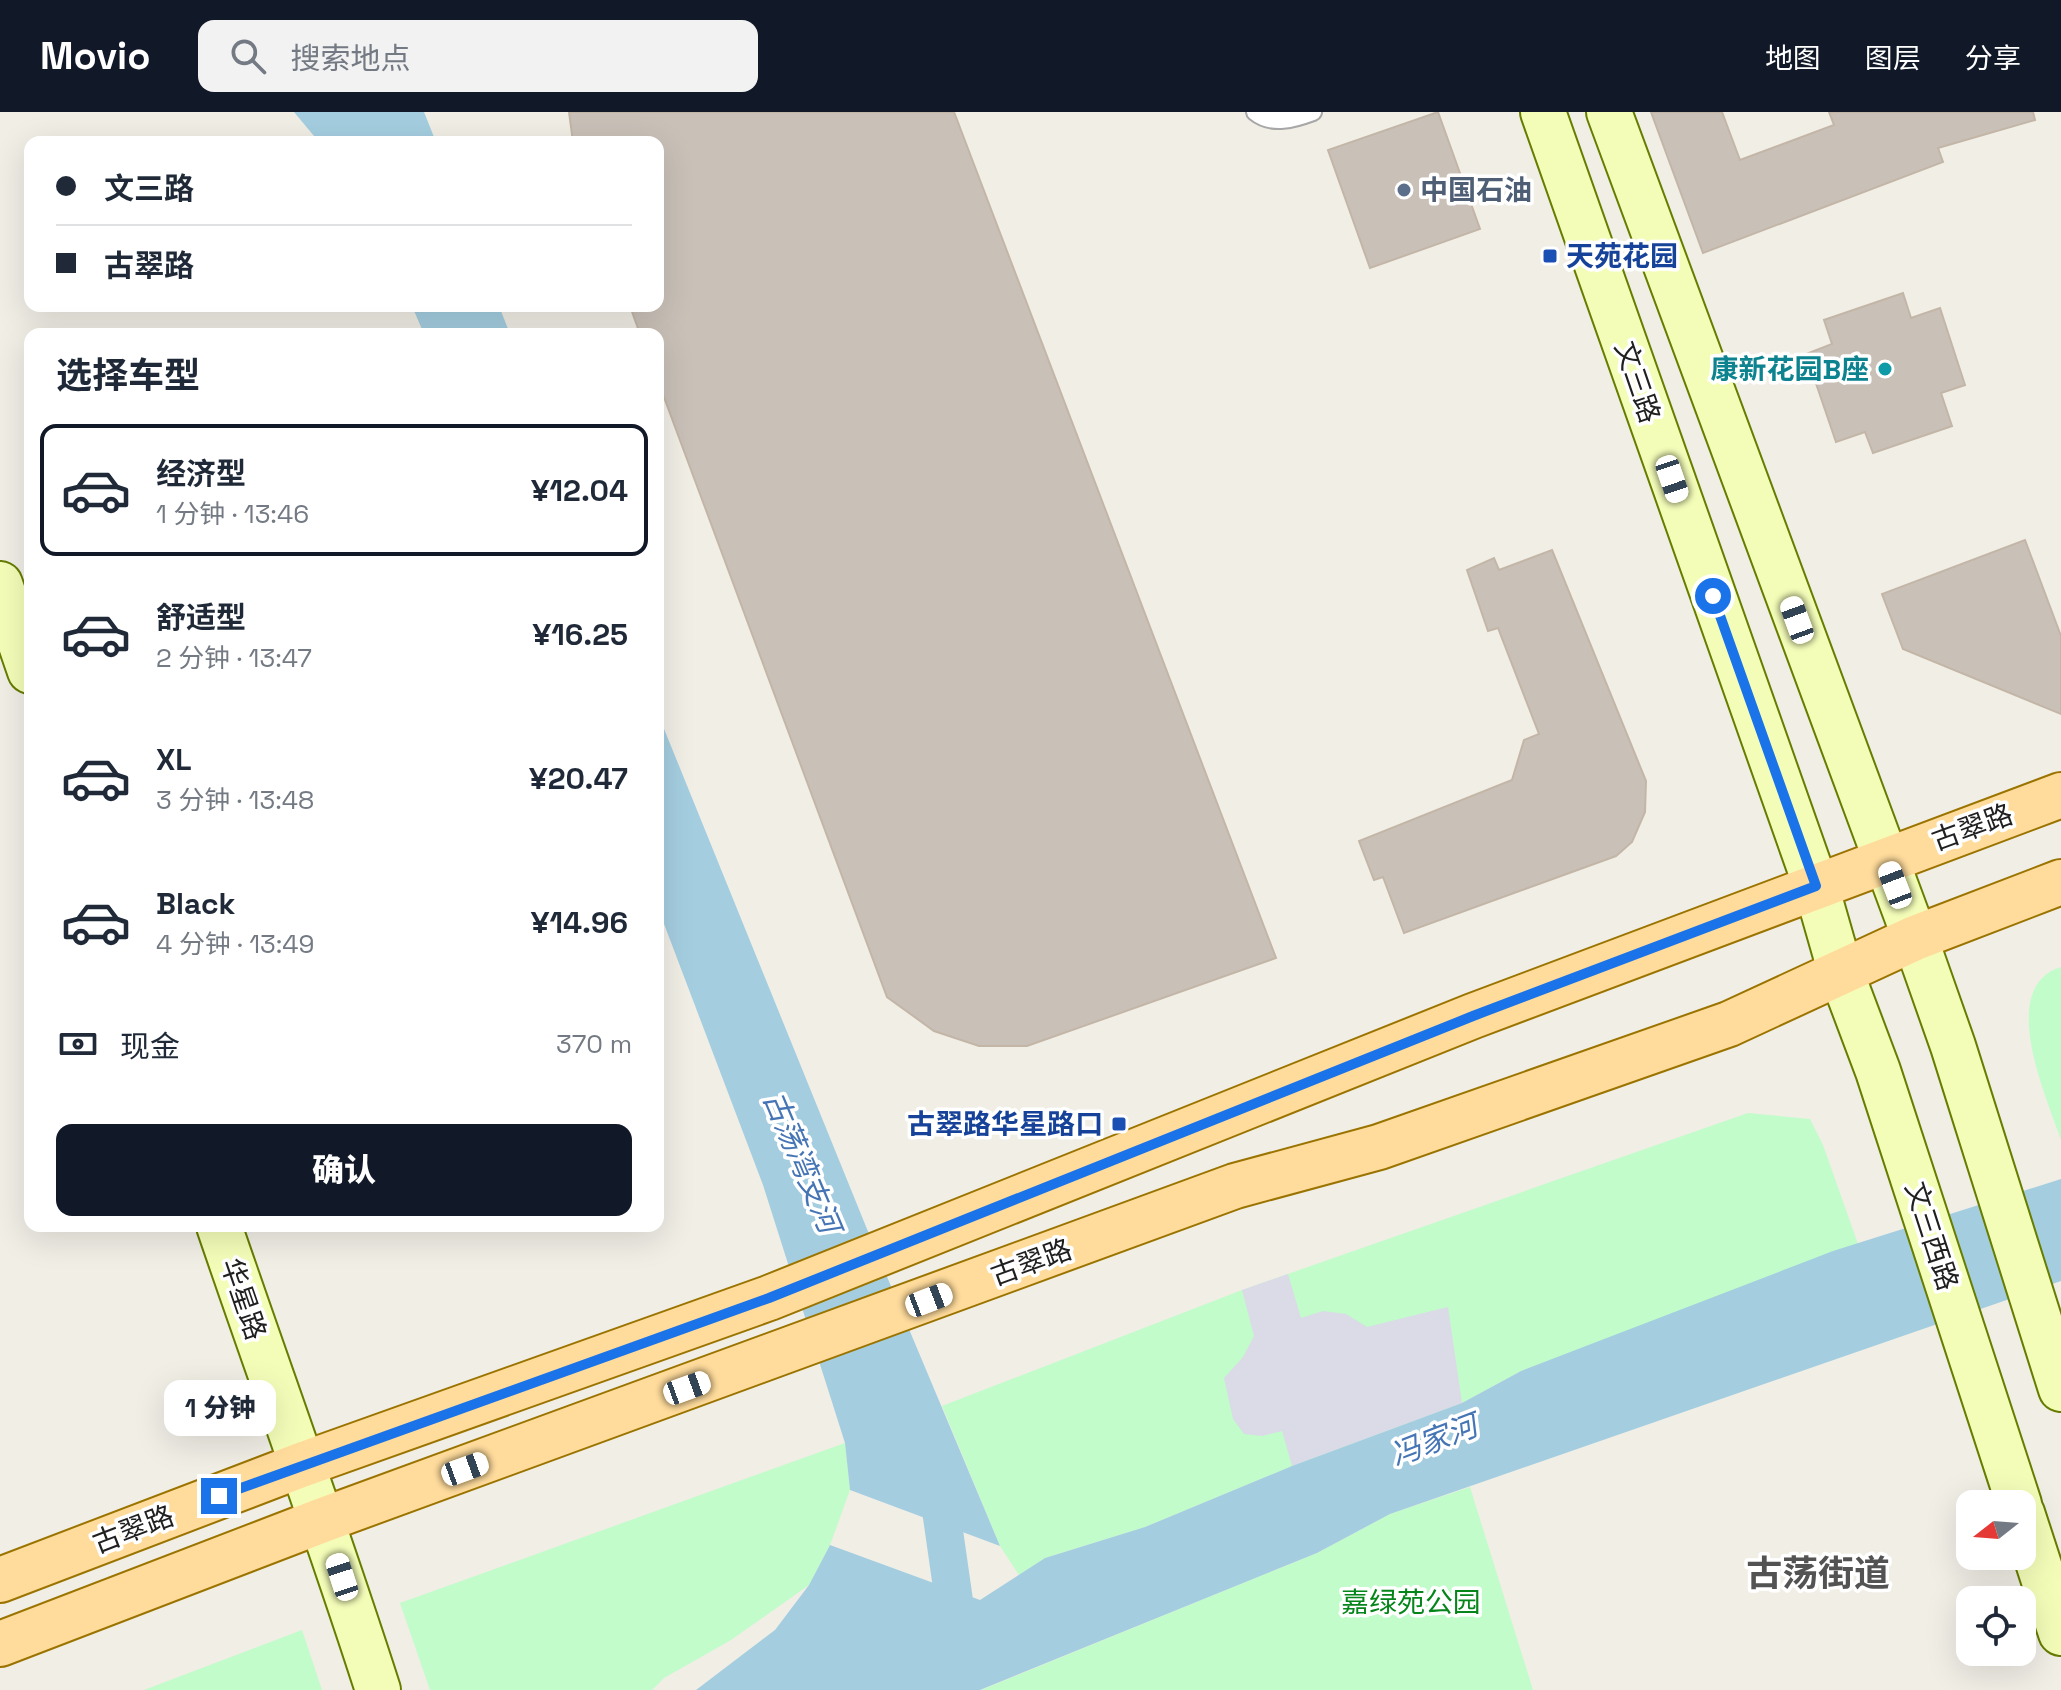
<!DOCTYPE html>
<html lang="zh">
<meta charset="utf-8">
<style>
:root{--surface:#fff;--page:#f2f2f3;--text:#1f2937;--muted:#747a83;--line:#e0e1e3;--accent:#111827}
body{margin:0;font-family:"Space Grotesk","Noto Sans SC",sans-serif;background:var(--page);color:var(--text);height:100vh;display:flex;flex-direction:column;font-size:30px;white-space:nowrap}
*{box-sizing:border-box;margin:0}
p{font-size:26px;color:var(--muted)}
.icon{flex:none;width:44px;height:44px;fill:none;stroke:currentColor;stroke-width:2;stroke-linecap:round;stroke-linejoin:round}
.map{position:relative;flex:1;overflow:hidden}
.drawer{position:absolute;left:24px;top:216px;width:640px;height:904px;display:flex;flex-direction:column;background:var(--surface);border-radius:16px;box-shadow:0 8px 32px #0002}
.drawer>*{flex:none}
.guide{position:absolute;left:24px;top:24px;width:640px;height:176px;border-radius:16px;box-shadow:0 8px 32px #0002;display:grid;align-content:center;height:176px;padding:0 32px;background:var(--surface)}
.needle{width:52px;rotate:253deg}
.fabs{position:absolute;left:1956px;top:1378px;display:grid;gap:16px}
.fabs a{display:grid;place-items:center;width:80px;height:80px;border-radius:16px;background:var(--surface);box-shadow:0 8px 32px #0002;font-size:40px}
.end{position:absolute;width:36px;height:36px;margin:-18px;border:10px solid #1a73e8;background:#fff;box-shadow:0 0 0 4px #fff}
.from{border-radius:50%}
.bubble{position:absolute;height:56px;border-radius:16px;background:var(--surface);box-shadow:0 8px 32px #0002;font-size:26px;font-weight:800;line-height:56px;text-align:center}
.car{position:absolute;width:24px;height:48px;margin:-24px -12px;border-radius:10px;box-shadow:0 0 6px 2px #0007;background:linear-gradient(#fff 24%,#345 0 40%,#fff 0 76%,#345 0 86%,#fff 0)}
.guide b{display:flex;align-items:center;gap:28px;height:76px;font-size:30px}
.guide b+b{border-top:2px solid var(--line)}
.guide i{width:20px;height:20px;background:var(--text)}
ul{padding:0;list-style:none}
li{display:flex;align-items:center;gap:24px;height:132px;margin:0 16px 12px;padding:0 16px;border:4px solid transparent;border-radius:16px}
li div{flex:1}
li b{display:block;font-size:30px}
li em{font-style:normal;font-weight:800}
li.active{border-color:var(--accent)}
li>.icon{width:72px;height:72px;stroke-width:1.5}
h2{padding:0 32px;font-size:36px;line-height:96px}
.pay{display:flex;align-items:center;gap:20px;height:88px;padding:0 32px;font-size:30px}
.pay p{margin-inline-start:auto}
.primary-button{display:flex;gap:16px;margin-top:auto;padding:16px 32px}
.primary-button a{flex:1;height:92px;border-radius:16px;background:var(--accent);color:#fff;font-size:32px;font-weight:800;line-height:92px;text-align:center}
header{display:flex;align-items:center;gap:48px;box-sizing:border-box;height:112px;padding:0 40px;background:var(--accent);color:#fff}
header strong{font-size:38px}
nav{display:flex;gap:44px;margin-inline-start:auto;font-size:28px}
.search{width:560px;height:72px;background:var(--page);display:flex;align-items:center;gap:20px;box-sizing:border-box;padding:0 28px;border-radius:16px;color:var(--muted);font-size:30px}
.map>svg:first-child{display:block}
.park{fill:#c1fcca}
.plaza{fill:#dbdae7}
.water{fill:#a4cee0}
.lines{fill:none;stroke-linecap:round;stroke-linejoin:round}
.canal{stroke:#a4cee0;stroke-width:38}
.building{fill:#c9c1b8;stroke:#c3b6a7;stroke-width:2}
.lane-casing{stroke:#a7a7a7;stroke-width:20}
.secondary-casing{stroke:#667d00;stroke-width:48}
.primary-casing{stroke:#9b7400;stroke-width:48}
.lane{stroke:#fff;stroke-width:16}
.secondary{stroke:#f4fdb8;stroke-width:44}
.primary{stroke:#ffdc9c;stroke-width:44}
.route{stroke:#1a73e8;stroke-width:10}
.service-dot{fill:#5c6f8a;stroke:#fff;stroke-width:3}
.transit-dot{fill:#1a4fb4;stroke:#fff;stroke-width:3}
.culture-dot{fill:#0f9aa8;stroke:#fff;stroke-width:3}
.labels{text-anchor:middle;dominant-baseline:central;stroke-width:7;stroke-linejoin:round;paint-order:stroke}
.service-label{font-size:28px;font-weight:bold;fill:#4e5e75;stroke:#fff;text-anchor:start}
.transit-label{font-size:28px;font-weight:bold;fill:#164399;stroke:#fff;text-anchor:start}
.culture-label{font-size:28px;font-weight:bold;fill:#0d838f;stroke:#fff;text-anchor:end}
.street-label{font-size:28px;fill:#202020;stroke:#fff}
.park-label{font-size:28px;fill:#06851a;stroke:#fff}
.water-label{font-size:30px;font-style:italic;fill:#4675b5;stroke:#fff}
.district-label{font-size:36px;font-weight:bold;fill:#535353;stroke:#fff}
</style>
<header>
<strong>Movio</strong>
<div class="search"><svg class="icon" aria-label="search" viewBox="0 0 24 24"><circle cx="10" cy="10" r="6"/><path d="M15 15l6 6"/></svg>搜索地点</div>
<nav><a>地图</a><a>图层</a><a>分享</a></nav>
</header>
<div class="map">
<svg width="2061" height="1578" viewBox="0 0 2061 1578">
<rect width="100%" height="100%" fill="#f1eee6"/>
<g class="park">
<path d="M2061 855V1028C2047 986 1996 875 2061 855Z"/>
<polygon points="1748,1001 1810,1007 1823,1033 1858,1132 1521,1259 1462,1291 1292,1354 1145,1415 1045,1446 1019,1463 1000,1434 942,1294 1242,1178"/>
<polygon points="845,1331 850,1378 830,1433 809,1473 731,1528 664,1566 652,1578 430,1578 400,1491"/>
<polygon points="1470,1375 1533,1578 981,1578 1317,1441 1390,1402"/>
<polygon points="302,1518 322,1578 144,1578"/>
</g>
<polygon class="plaza" points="1288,1162 1301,1206 1323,1199 1346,1202 1367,1215 1448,1195 1462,1291 1292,1354 1282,1319 1262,1324 1244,1322 1233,1307 1224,1266 1243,1245 1254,1224 1242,1178"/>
<g class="water">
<polygon points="294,0 424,0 436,30 319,30"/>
<polygon points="412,194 499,194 510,222 424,222"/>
<polygon points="658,602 867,1117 1000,1434 850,1378 845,1331 763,1073 658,796"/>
<polygon points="2061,1067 2061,1169 1390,1402 1317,1441 980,1578 696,1578 775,1518 809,1473 830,1433 980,1488 1045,1446 1145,1415 1292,1354 1462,1291 1521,1259 1833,1139"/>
</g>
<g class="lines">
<polyline class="canal" points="936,1363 957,1510"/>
</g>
<g class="building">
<polygon points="569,0 954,0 1276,846 1027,934 979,934 934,919 887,885 658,269 658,222 640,222 630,194 658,194 658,30 573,30"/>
<polygon points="1438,0 1480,117 1370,156 1328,38"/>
<polygon points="1651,0 1722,0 1740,48 1834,13 1829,0 2033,0 2035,8 1938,36 1943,50 1703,141"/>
<polygon points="1903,181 1911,206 1940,196 1965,273 1941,281 1952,314 1873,341 1865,320 1836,330 1806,242 1832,232 1824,208"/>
<polygon points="2025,428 2061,524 2061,602 1903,537 1882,482"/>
<polygon points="1552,438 1646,669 1645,700 1632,730 1616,744 1404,821 1383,765 1374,768 1359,729 1512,668 1524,628 1539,622 1498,516 1488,519 1467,458 1494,446 1499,458"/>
</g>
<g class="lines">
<g class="lane-casing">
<path id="lane" d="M1255 0C1272 14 1294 7 1313 0"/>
</g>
<g class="secondary-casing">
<g id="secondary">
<polyline points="1543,0 1816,774 1840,858 1878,959 2019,1392"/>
<polyline points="1609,0 1915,826 1953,934 2061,1277"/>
<polyline points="0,472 30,559"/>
<path d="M219 1114C272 1269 328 1422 378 1578"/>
<polyline points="2022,1401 2061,1521"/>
</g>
</g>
<g class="primary-casing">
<g id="primary">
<polyline points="0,1468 301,1353 769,1186 1473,904 2061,683"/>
<polyline points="0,1532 323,1408 1235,1074 1379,1035 1729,912 1915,826 2061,770"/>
</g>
</g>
<use href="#lane" class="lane"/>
<use href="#secondary" class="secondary"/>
<use href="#primary" class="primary"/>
</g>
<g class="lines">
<polyline class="route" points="219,1384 769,1186 1473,904 1816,774 1713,484"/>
</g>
<circle class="service-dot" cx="1404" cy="78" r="8"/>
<g class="transit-dot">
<rect x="1542" y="136" width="16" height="16" rx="4"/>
<rect x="1111" y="1004" width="16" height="16" rx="4"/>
</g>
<circle class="culture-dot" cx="1885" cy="257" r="8"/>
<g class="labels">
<g class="service-label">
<text x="1420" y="78">中国石油</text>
</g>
<g class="transit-label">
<text x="1566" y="144">天苑花园</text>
<text x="1103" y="1012" text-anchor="end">古翠路华星路口</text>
</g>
<g class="culture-label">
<text x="1869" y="257">康新花园B座</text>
</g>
<g class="street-label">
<text transform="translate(1638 270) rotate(71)">文三路</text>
<text transform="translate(1972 715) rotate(-20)">古翠路</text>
<text transform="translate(1932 1124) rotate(72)">文三西路</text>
<text transform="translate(1031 1150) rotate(-20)">古翠路</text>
<text transform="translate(244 1187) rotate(71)">华星路</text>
<text transform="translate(133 1417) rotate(-21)">古翠路</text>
</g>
<g class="park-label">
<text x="1411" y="1490">嘉绿苑公园</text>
</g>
<g class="water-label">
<text transform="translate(802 1050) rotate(67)">古荡湾支河</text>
<text transform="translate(1434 1328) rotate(-21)">冯家河</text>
</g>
<g class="district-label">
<text x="1818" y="1462">古荡街道</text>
</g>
</g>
</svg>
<div class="fabs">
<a><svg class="needle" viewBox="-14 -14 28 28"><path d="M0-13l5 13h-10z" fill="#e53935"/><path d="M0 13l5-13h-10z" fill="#747a83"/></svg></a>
<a><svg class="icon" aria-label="locate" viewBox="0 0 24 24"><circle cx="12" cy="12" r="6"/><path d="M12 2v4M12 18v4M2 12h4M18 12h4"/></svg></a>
</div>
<i class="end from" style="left:1713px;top:484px"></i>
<i class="end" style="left:219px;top:1384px"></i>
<div class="bubble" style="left:164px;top:1268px;width:112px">1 分钟</div>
<i class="car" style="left:1672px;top:367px;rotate:161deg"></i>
<i class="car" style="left:1797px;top:508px;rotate:340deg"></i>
<i class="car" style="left:1895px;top:773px;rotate:339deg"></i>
<i class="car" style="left:929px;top:1188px;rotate:69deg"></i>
<i class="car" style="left:687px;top:1276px;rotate:70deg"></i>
<i class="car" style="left:465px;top:1357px;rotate:70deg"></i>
<i class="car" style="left:342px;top:1465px;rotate:342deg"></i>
<div class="guide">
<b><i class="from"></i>文三路</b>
<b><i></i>古翠路</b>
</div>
<section class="drawer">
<h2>选择车型</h2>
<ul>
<li class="active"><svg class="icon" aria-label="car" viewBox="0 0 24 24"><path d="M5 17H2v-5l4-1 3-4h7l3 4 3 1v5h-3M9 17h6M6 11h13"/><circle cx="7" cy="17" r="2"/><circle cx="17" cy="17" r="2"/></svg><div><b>经济型</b><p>1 分钟 · 13:46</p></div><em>¥12.04</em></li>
<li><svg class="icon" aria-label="car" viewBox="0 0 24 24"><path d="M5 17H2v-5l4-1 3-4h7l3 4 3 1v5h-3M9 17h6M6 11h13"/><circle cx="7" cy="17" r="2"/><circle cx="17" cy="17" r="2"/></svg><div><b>舒适型</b><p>2 分钟 · 13:47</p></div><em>¥16.25</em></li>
<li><svg class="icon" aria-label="car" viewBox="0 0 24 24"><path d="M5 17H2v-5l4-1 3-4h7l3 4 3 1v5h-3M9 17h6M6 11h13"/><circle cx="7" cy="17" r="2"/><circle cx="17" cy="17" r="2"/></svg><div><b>XL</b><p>3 分钟 · 13:48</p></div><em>¥20.47</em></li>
<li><svg class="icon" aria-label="car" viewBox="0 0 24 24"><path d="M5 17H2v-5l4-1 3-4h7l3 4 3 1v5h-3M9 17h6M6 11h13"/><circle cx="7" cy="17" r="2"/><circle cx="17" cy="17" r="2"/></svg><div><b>Black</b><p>4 分钟 · 13:49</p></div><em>¥14.96</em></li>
</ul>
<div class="pay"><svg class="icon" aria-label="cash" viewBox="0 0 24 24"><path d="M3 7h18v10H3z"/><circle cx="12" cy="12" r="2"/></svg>现金<p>370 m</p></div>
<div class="primary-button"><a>确认</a></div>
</section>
</div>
